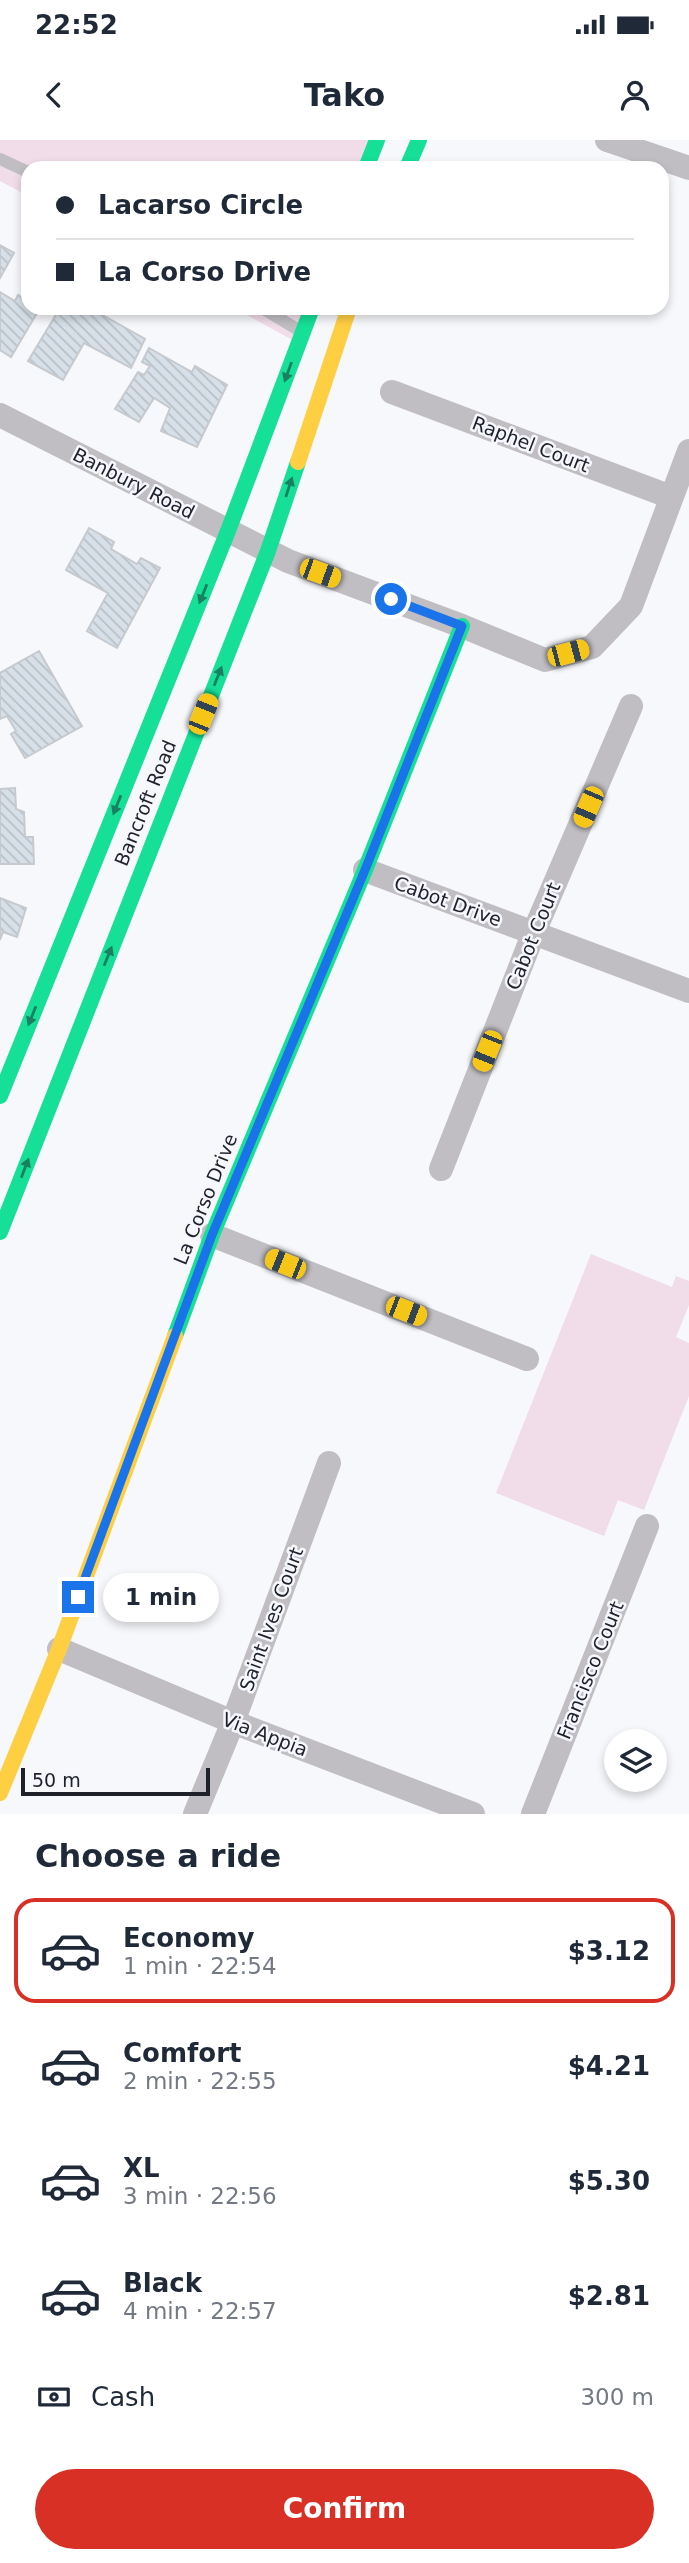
<!DOCTYPE html>
<meta charset="utf-8">
<style>
:root{--surface:#fff;--page:#f6f6f7;--text:#1f2937;--muted:#747a83;--line:#e0e1e3;--accent:#d93025}
body{margin:0;font-family:"DejaVu Sans",sans-serif;background:var(--page);color:var(--text);height:100vh;display:flex;flex-direction:column;font-size:26px;white-space:nowrap}
*{box-sizing:border-box;margin:0}
p{font-size:23px;color:var(--muted)}
.icon{flex:none;width:38px;height:38px;fill:none;stroke:currentColor;stroke-width:2;stroke-linecap:round;stroke-linejoin:round}
.map{position:relative;height:1674px;overflow:hidden}
.sheet{display:flex;flex-direction:column;background:var(--surface);flex:1}
.sheet>*{flex:none}
.hud{position:absolute;left:21px;top:21px;width:648px;height:154px;border-radius:21px;box-shadow:0 4px 10px #0003;display:grid;align-content:center;height:154px;padding:0 35px;background:var(--surface)}
.fabs{position:absolute;left:604px;top:1589px;display:grid;gap:14px}
.fabs a{display:grid;place-items:center;width:63px;height:63px;border-radius:50%;background:var(--surface);box-shadow:0 4px 10px #0003;font-size:35px}
.scale{position:absolute;left:21px;bottom:18px;width:189px;box-sizing:border-box;padding-left:7px;border:4px solid #1f212a;border-top:0;font-size:19px;line-height:24px;white-space:nowrap;color:#1f212a;-webkit-text-stroke:5px #f6f7fc;paint-order:stroke}
.end{position:absolute;width:32px;height:32px;margin:-16px;border:9px solid #1a73e8;background:#fff;box-shadow:0 0 0 4px #fff}
.from{border-radius:50%}
.bubble{position:absolute;height:49px;border-radius:24px;background:var(--surface);box-shadow:0 4px 10px #0003;font-size:23px;font-weight:700;line-height:49px;text-align:center}
.car{position:absolute;width:21px;height:42px;margin:-21px -10px;border-radius:9px;box-shadow:0 0 5px 2px #0007;background:linear-gradient(#f5c518 24%,#345 0 40%,#f5c518 0 76%,#345 0 86%,#f5c518 0)}
.hud b{display:flex;align-items:center;gap:24px;height:66px;font-size:26px}
.hud b+b{border-top:2px solid var(--line)}
.hud i{width:18px;height:18px;background:var(--text)}
ul{padding:0;list-style:none}
li{display:flex;align-items:center;gap:21px;height:105px;margin:0 14px 10px;padding:0 21px;border:4px solid transparent;border-radius:21px}
li div{flex:1}
li b{display:block;font-size:26px}
li em{font-style:normal;font-weight:700}
li.on{border-color:var(--accent)}
li>.icon{width:63px;height:63px;stroke-width:1.5}
h2{padding:0 35px;font-size:32px;line-height:84px}
.pay{display:flex;align-items:center;gap:18px;height:77px;padding:0 35px;font-size:26px}
.pay p{margin-inline-start:auto}
.primary-button{display:flex;gap:14px;margin-top:auto;padding:14px 35px}
.primary-button a{flex:1;height:80px;border-radius:42px;background:var(--accent);color:#fff;font-size:28px;font-weight:700;line-height:80px;text-align:center}
.status{display:flex;justify-content:space-between;align-items:center;height:49px;padding:0 35px;background:var(--surface);direction:ltr}
.status svg{height:19px;fill:currentColor}
header{display:flex;justify-content:space-between;align-items:center;height:91px;padding:0 35px;background:var(--surface);font-size:32px;font-weight:700}
.map>svg:first-child{display:block}
.green{fill:#f1dce9}
.building{fill:url(#building-back-hatch);stroke:#c6cace;stroke-width:2}
.lines{fill:none;stroke-linecap:round;stroke-linejoin:round}
.lane{stroke:#c0bec2;stroke-width:12}
.street{stroke:#c0bec2;stroke-width:24}
.fast{stroke:#16e098;stroke-width:16}
.slow{stroke:#ffcf43;stroke-width:16}
.oneway{fill:#1a8061}
.route{stroke:#1a73e8;stroke-width:9}
.labels{text-anchor:middle;dominant-baseline:central;stroke-width:5;stroke-linejoin:round;paint-order:stroke}
.street-label{font-size:19px;fill:#1f212a;stroke:#f6f7fc}
</style>
<div class="status"><b>22:52</b><svg viewBox="0 0 49 12"><path d="M0 12V9h3v3zM5 12V6h3v6zM10 12V3h3v9zM15 12V0h3v12zM26 1h20v11H26zM47 4h2v5h-2z"/></svg></div>
<header><svg class="icon" aria-label="back" viewBox="0 0 24 24"><path d="M15 5l-7 7 7 7"/></svg>Tako<svg class="icon" aria-label="person" viewBox="0 0 24 24"><circle cx="12" cy="8" r="4"/><path d="M4 21q1-7 8-7t8 7"/></svg></header>
<div class="map">
<svg width="689" height="1674" viewBox="0 0 689 1674">
<defs>
<pattern id="building-back-hatch" width="6" height="6" patternUnits="userSpaceOnUse" patternTransform="scale(1.75)"><rect width="6" height="6" fill="#d7e0e8"/><path d="M-1 5l2 2M0 0l6 6M5-1l2 2" fill="none" stroke="#b8c0c7"/></pattern>
</defs>
<rect width="100%" height="100%" fill="#f7f8fb"/>
<g class="green">
<polygon points="0,0 377,0 366,28 28,28 28,56 0,41"/>
<polygon points="234,168 312,168 298,203"/>
<polygon points="591,1114 672,1147 676,1136 689,1141 689,1165 676,1197 689,1203 689,1256 644,1370 618,1360 604,1396 496,1353"/>
</g>
<g class="building">
<polygon points="0,105 14,113 0,138"/>
<polygon points="0,152 15,161 18,155 28,161 28,168 40,168 11,217 0,210"/>
<polygon points="60,168 90,168 145,199 131,228 84,203 63,240 28,221"/>
<polygon points="149,208 192,232 195,226 227,245 197,307 161,291 170,268 154,258 139,282 115,269 138,232 144,235 150,226 142,222"/>
<polygon points="89,388 114,402 111,409 137,424 141,418 160,428 117,508 87,491 108,453 66,430"/>
<polygon points="39,511 82,586 25,618 11,594 16,591 7,576 0,579 0,533"/>
<polygon points="15,648 16,669 24,672 25,697 33,697 34,724 0,724 0,649"/>
<polygon points="0,758 26,768 17,797 3,792 0,800"/>
</g>
<g class="lines">
<g class="lane">
<polyline points="0,19 28,32"/>
<polyline points="262,168 302,192"/>
</g>
<g class="street">
<polyline points="607,0 689,28"/>
<polyline points="392,252 671,357"/>
<polyline points="0,275 288,421 462,486 545,520 592,507 631,466 689,311"/>
<polyline points="365,730 689,851"/>
<polyline points="441,1029 534,792 631,566"/>
<polyline points="212,1095 527,1219"/>
<polyline points="59,1509 233,1582 473,1674"/>
<polyline points="195,1674 233,1582 329,1323"/>
<polyline points="533,1674 647,1386"/>
</g>
<g class="fast">
<polyline points="366,28 377,0"/>
<polyline points="407,28 419,0"/>
<polyline points="0,956 228,391 312,168"/>
<polyline points="0,1092 268,411 298,322"/>
<polyline points="175,1196 212,1095 365,730 462,486"/>
</g>
<g class="slow">
<polyline points="298,322 349,168"/>
<polyline points="0,1653 59,1509 175,1196"/>
</g>
</g>
<defs><path id="oneway-solid" d="M-6-.8H1V-3.2L6.5 0L1 3.2V.8H-6Z" transform="scale(1.75)"/></defs>
<g class="oneway">
<use href="#oneway-solid" transform="translate(288 232) rotate(110)"/>
<use href="#oneway-solid" transform="translate(289 347) rotate(-72)"/>
<use href="#oneway-solid" transform="translate(203 454) rotate(112)"/>
<use href="#oneway-solid" transform="translate(218 536) rotate(-68)"/>
<use href="#oneway-solid" transform="translate(117 665) rotate(112)"/>
<use href="#oneway-solid" transform="translate(108 816) rotate(-68)"/>
<use href="#oneway-solid" transform="translate(32 876) rotate(112)"/>
<use href="#oneway-solid" transform="translate(25 1028) rotate(-69)"/>
</g>
<g class="lines">
<polyline class="route" points="78,1457 212,1095 365,730 462,486 391,459"/>
</g>
<g class="labels">
<g class="street-label">
<text transform="translate(531 304) rotate(21)">Raphel Court</text>
<text transform="translate(134 343) rotate(27)">Banbury Road</text>
<text transform="translate(145 663) rotate(-68)">Bancroft Road</text>
<text transform="translate(448 761) rotate(20)">Cabot Drive</text>
<text transform="translate(533 796) rotate(-68)">Cabot Court</text>
<text transform="translate(205 1059) rotate(-68)">La Corso Drive</text>
<text transform="translate(271 1479) rotate(-70)">Saint Ives Court</text>
<text transform="translate(590 1530) rotate(-68)">Francisco Court</text>
<text transform="translate(265 1594) rotate(21)">Via Appia</text>
</g>
</g>
</svg>
<div class="fabs">
<a><svg class="icon" aria-label="layers" viewBox="0 0 24 24"><path d="M12 4l9 5-9 5-9-5zM3 14l9 5 9-5"/></svg></a>
</div>
<div class="scale">50 m</div>
<i class="end from" style="left:391px;top:459px"></i>
<i class="end" style="left:78px;top:1457px"></i>
<div class="bubble" style="left:103px;top:1433px;width:116px">1 min</div>
<i class="car" style="left:320px;top:433px;rotate:110deg"></i>
<i class="car" style="left:568px;top:513px;rotate:75deg"></i>
<i class="car" style="left:203px;top:574px;rotate:22deg"></i>
<i class="car" style="left:588px;top:667px;rotate:203deg"></i>
<i class="car" style="left:487px;top:911px;rotate:202deg"></i>
<i class="car" style="left:285px;top:1124px;rotate:292deg"></i>
<i class="car" style="left:406px;top:1171px;rotate:111deg"></i>
<div class="hud">
<b><i class="from"></i>Lacarso Circle</b>
<b><i></i>La Corso Drive</b>
</div>
</div>
<section class="sheet">
<h2>Choose a ride</h2>
<ul>
<li class="on"><svg class="icon" aria-label="car" viewBox="0 0 24 24"><path d="M5 17H2v-5l4-1 3-4h7l3 4 3 1v5h-3M9 17h6M6 11h13"/><circle cx="7" cy="17" r="2"/><circle cx="17" cy="17" r="2"/></svg><div><b>Economy</b><p>1 min · 22:54</p></div><em>$3.12</em></li>
<li><svg class="icon" aria-label="car" viewBox="0 0 24 24"><path d="M5 17H2v-5l4-1 3-4h7l3 4 3 1v5h-3M9 17h6M6 11h13"/><circle cx="7" cy="17" r="2"/><circle cx="17" cy="17" r="2"/></svg><div><b>Comfort</b><p>2 min · 22:55</p></div><em>$4.21</em></li>
<li><svg class="icon" aria-label="car" viewBox="0 0 24 24"><path d="M5 17H2v-5l4-1 3-4h7l3 4 3 1v5h-3M9 17h6M6 11h13"/><circle cx="7" cy="17" r="2"/><circle cx="17" cy="17" r="2"/></svg><div><b>XL</b><p>3 min · 22:56</p></div><em>$5.30</em></li>
<li><svg class="icon" aria-label="car" viewBox="0 0 24 24"><path d="M5 17H2v-5l4-1 3-4h7l3 4 3 1v5h-3M9 17h6M6 11h13"/><circle cx="7" cy="17" r="2"/><circle cx="17" cy="17" r="2"/></svg><div><b>Black</b><p>4 min · 22:57</p></div><em>$2.81</em></li>
</ul>
<div class="pay"><svg class="icon" aria-label="cash" viewBox="0 0 24 24"><path d="M3 7h18v10H3z"/><circle cx="12" cy="12" r="2"/></svg>Cash<p>300 m</p></div>
<div class="primary-button"><a>Confirm</a></div>
</section>
